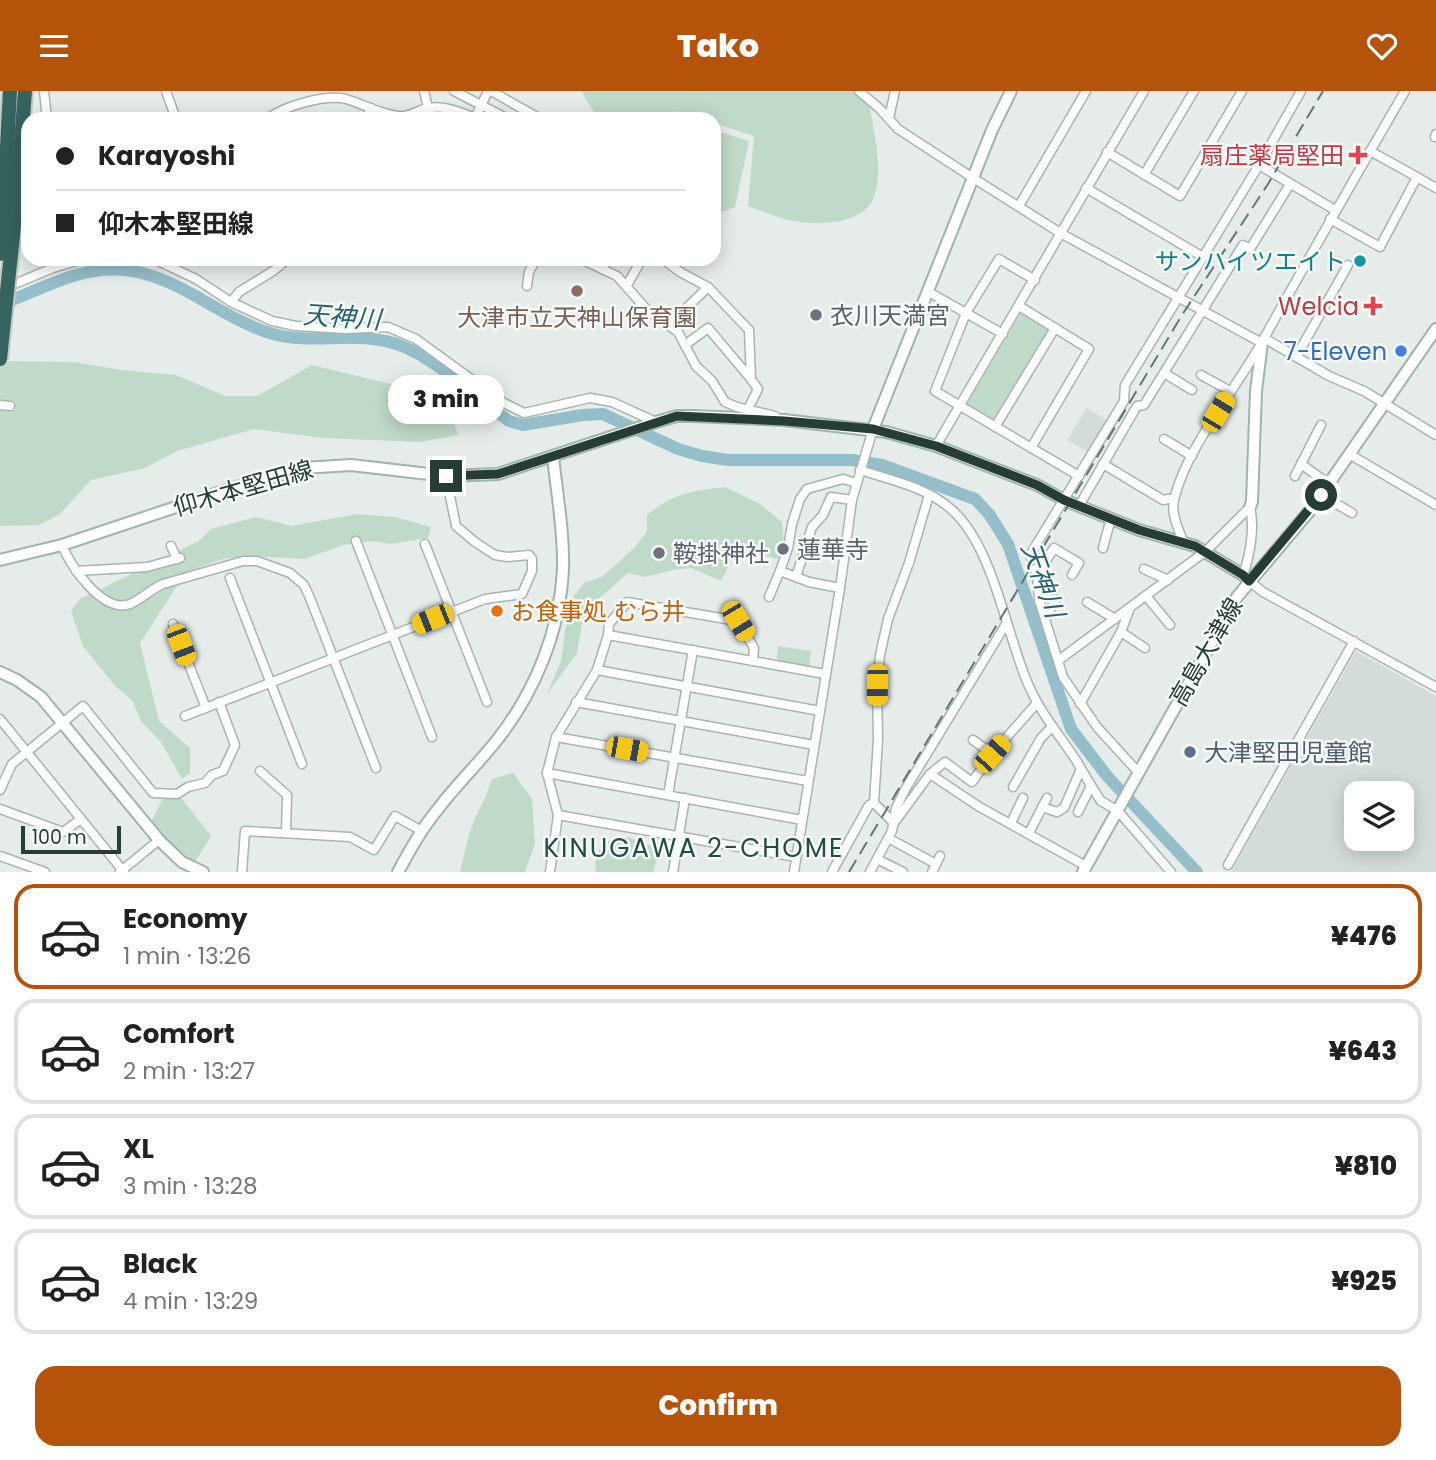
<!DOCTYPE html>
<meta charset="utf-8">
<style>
:root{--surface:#fff;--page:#f6f6f6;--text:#222;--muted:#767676;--line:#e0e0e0;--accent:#b45309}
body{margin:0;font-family:Poppins,"Noto Sans JP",sans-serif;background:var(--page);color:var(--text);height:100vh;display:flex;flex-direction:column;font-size:26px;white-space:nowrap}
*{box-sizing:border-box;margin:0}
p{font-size:23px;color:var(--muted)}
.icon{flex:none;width:38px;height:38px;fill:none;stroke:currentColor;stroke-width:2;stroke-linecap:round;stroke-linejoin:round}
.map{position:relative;height:781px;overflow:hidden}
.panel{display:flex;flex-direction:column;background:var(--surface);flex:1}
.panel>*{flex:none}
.guide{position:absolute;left:21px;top:21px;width:700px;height:154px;border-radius:21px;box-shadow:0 4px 18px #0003;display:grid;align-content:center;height:154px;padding:0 35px;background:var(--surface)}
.tools{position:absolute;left:1344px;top:690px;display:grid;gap:14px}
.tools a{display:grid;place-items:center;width:70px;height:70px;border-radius:14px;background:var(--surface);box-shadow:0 4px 18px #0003;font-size:35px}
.scale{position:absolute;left:21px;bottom:18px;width:100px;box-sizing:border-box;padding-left:7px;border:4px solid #263c37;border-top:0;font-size:19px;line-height:24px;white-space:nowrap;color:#263c37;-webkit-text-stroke:5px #f5f9f7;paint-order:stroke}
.end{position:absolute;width:32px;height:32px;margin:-16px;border:9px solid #263c37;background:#fff;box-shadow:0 0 0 4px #fff}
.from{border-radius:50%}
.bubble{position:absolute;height:49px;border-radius:21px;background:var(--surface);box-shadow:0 4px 18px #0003;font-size:23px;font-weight:800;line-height:49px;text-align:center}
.car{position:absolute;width:21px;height:42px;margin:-21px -10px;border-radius:9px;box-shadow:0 0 5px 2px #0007;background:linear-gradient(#f5c518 24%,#345 0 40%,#f5c518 0 76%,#345 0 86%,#f5c518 0)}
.guide b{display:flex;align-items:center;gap:24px;height:66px;font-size:26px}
.guide b+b{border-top:2px solid var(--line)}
.guide i{width:18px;height:18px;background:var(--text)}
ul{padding:12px 0 0;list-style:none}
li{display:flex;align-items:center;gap:21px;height:105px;margin:0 14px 10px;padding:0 21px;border:4px solid var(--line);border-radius:21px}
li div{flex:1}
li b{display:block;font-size:26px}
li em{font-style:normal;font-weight:800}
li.selected{border-color:var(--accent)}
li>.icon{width:63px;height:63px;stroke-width:1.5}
.primary-button{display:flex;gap:14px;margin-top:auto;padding:14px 35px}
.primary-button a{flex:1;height:80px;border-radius:21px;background:var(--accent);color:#fff;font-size:28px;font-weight:800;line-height:80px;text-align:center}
header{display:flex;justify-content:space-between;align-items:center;height:91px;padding:0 35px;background:var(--accent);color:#fff;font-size:32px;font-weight:800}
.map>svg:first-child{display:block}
.built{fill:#d3dcd8;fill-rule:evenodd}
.green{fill:#c0dac9}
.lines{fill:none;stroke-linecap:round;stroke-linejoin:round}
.river{stroke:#94beca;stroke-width:12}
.street-casing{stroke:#a8b4b0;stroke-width:11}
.secondary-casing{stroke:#a1b3ae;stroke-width:14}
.highway-casing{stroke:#c2c8c7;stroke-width:18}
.street{stroke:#fff;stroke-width:8}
.secondary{stroke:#fff;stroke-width:10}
.highway{stroke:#35645e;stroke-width:14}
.rail{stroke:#617772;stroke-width:2;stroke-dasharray:14 7;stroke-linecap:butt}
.highway-bridge-casing{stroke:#c2c8c7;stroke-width:18;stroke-linecap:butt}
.highway-bridge{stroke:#35645e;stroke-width:14}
.route{stroke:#263c37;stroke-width:9}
.health-dot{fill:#e0444e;stroke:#f5f9f7;stroke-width:2.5}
.culture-dot{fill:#0f9aa8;stroke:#f5f9f7;stroke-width:2.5}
.education-dot{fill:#8d6e63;stroke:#f5f9f7;stroke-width:2.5}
.worship-dot{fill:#6b7280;stroke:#f5f9f7;stroke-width:2.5}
.shop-dot{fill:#3f7fe0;stroke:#f5f9f7;stroke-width:2.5}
.food-dot{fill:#e8710a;stroke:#f5f9f7;stroke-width:2.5}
.service-dot{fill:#5c6f8a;stroke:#f5f9f7;stroke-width:2.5}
.labels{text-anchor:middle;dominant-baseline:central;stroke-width:5;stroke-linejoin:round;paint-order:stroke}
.health-label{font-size:24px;fill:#be3a42;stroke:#f5f9f7;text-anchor:end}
.culture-label{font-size:24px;fill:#0d838f;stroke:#f5f9f7;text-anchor:end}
.worship-label{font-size:24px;fill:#5b616d;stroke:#f5f9f7;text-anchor:start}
.education-label{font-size:24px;fill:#785e54;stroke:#f5f9f7}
.shop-label{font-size:24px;fill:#366cbe;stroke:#f5f9f7;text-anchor:end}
.street-label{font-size:24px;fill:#263c37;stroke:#f5f9f7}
.food-label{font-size:24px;fill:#c56008;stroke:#f5f9f7;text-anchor:start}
.service-label{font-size:24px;fill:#4e5e75;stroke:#f5f9f7;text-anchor:start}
.water-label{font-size:26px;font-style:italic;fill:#276071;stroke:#f5f9f7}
.neighbourhood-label{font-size:26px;letter-spacing:2px;fill:#244b44;stroke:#f5f9f7}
</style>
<header><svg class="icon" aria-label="menu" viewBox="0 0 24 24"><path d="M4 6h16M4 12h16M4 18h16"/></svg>Tako<svg class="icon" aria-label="heart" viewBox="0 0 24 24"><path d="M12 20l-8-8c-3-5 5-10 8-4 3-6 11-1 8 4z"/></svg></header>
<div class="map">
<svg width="1436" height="781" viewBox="0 0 1436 781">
<rect width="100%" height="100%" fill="#e5ece9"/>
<g class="built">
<polygon points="1087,317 1109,331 1090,362 1067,349"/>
<path d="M1356 560 1436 605V781H1231ZM1356 702H1402V747H1356Z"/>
</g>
<g class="green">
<path d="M581 0H867C871 29 884 74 875 103 867 132 825 134 800 131 783 129 764 121 748 115L754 45 714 32V28H702L677 20 669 28H598Z"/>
<polygon points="714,39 749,50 735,116 714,124"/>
<polygon points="1022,220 1050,237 995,329 967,313"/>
<polygon points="0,270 74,271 122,279 176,284 225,305 257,305 312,274 403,296 447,319 459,344 420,351 323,347 254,338 177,360 145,377 91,389 60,423 39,434 0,435"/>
<path d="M725 396 760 413 782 431 784 456 778 468 746 460H736L721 490 691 477 673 479 645 486 628 482 584 521 577 562 547 603 561 570 569 512 584 492 602 486 635 456 647 440V424C674 402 691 400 725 396Z"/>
<polygon points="357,423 395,426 431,436 428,447 391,453 373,450 343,454 305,468 248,465 223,468 186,481 140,552 159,630 190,657 190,682 182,688 161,651 141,630 132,609 116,596 83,555 71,520 80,508 199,450 211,438 256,426 292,435"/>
<polygon points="778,555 811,560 809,580 776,573"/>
<path d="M513 682 532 708 535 753 525 781H460C464 764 467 747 474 730 481 715 487 704 492 688Z"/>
<polygon points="179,704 211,745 195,771 183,765 151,731 164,705"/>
<polygon points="628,746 660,759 653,781 596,781 595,771 602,751"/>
</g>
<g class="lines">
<path class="river" d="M0 214C77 183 111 158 192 203 217 217 245 235 273 243 310 253 348 242 385 250 428 258 473 305 509 330L523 334 583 324 603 323 678 358 702 365 728 369H852L882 374 975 408 989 423 1008 453 1071 638 1107 685 1197 781"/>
<g class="street-casing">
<g id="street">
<polyline points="44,0 47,28"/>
<polyline points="166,0 176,28"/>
<polyline points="424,0 428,17"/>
<polyline points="454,0 508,28"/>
<polyline points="491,0 537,26"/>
<polyline points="859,0 880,18 898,38 973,87 1062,143 1262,252"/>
<polyline points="475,27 488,0"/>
<polyline points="889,27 895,0"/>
<path d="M267 28C284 15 325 3 346 8 363 13 380 23 398 25 410 27 418 18 429 17 444 14 463 22 477 28"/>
<polyline points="366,28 371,17"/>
<polyline points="419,28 432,24 450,28"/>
<polyline points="1435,46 1436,43"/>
<polyline points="1370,60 1417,86"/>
<polyline points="1107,61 1180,105 1242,0"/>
<polyline points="1259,74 1335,119"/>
<polyline points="1144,84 1194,0"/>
<polyline points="1086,97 1203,166"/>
<polyline points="1019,115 1086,0"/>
<polyline points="1330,128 1380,156 1417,86 1436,97"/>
<polyline points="154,168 196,188 231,211 272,230 296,235 346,238 388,236 416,248 504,312 524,322 590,307 612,311 656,331"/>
<polyline points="581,168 617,185 647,219 678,241 696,275 712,290 725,311 737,316 775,325"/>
<polyline points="663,168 680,181 708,196"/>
<polyline points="602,178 607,168"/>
<polyline points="1035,189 999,168 966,222 935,300 1079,385"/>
<polyline points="627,194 642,168"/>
<polyline points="527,195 529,181 536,168"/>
<polyline points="0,199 53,177 83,168"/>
<polyline points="927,200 1003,243"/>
<polyline points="231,211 239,201 273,180 288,168"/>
<polyline points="1019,215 1089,258 1031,357"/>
<polyline points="670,233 708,196 749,239 751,288 758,298 748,318"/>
<polyline points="1264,247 1329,285 1364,300 1436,344"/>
<polyline points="685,254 708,237 751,288"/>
<polyline points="1296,266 1348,174"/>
<polyline points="1164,282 1192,299"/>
<polyline points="1201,284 1230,300"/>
<polyline points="0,314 10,315"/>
<polyline points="995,336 1055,237"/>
<polyline points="1164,348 1192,365"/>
<polyline points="936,355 1144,0"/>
<polyline points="1349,363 1436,414"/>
<polyline points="1103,373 1163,409 1174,407"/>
<polyline points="1301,373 1329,393"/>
<path d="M860 379C891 389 927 396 952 419 993 455 1006 542 1028 593 1040 621 1059 644 1076 669 1084 683 1092 697 1101 710L1118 720 1171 781"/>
<polyline points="1295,385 1321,334"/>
<polyline points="1321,404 1352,422"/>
<polyline points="1079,415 1137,315 1144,314 1243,154 1250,158 1290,93"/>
<polyline points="356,450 432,646"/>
<path d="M1183 450C1178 437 1171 423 1174 409 1186 357 1236 298 1262 251 1309 166 1357 83 1405 0"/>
<polyline points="425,453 487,611"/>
<path d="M62 454C70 475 103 523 130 513 142 508 151 498 163 493L243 470H257L290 482 304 494 310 507 376 677"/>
<polyline points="171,455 177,468"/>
<polyline points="1103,457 1111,427"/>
<polyline points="1144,478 1168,489"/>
<polyline points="76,480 147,476 180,467"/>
<polyline points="1037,484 1030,464 1124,310 1125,294 1259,74 1301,0"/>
<polyline points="1072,484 1079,472 1054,457 1037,484 1039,509 1063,586 1097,636 1138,681"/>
<path d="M1243 484C1250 464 1255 436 1250 416"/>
<polyline points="796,486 812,436 823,424 831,406 852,409"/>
<polyline points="230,487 302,673"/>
<polyline points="1249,490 1263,501 1436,596"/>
<polyline points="840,497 809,491 780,480 788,457 792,433 800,408 807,398 843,388 856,392"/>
<polyline points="1146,505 1170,534"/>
<polyline points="769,506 780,480"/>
<polyline points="1087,511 1115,528"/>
<polyline points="1045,528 1056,508"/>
<polyline points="173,533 206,617"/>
<polyline points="1121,541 1145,557"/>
<polyline points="608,544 825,583"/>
<polyline points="1059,569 1206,460 1250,416"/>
<polyline points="597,579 820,620"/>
<polyline points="576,611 814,654"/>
<polyline points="1080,613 1121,541 1130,517"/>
<polyline points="185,625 485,508 522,503 532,480 532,468 529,464 507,466 495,464 475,451 456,435 446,385"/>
<polyline points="0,628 124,781"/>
<polyline points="556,646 808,690"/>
<polyline points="973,649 992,663"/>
<polyline points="260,680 287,704 286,742"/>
<polyline points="547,682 802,729"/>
<polyline points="930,683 978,715 1086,775"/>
<polyline points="1013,696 1041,647 1052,636"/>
<polyline points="0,699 12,673 83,615 153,702 177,703 188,696 205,692 212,684 223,680 235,654 219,611"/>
<polyline points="668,704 693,559"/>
<polyline points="1042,716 1057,721 1064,717 1081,678"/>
<polyline points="0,718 63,741 81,728"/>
<polyline points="1078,721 1091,695"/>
<polyline points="558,724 796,766"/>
<polyline points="894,732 874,712 878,648 877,594 880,564 888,528 909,472 929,404"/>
<polyline points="894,732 930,683 945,671 972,691 992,663 1037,612"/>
<polyline points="1011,732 1023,707"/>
<polyline points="1029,742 1047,707"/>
<polyline points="888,747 936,773"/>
<polyline points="0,765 45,781"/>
<polyline points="877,768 903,781"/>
<polyline points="1228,774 1354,550"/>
<polyline points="120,781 159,749"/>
<polyline points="242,781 245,740 350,746 374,759 395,725 422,740"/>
<polyline points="550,781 558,724 547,682 556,646 597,579 608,544 609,533 627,511 738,530 754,557 753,570"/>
<polyline points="673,781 685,707"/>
<polyline points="794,781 840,497 852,409 873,338"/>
<polyline points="832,781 869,714 874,712"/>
<polyline points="870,781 892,740 896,717 906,697 1006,533"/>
<polyline points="932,781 940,765"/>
</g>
</g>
<g class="secondary-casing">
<g id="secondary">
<polyline points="873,338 992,39 1011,0"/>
<polyline points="1250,416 1252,411 1256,300 1262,252"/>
<polyline points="0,469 62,454 233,397 303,377 351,374 446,385 498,383 656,331 677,325 694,325 784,329 886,341 936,355 1037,394 1064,409 1139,439 1195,455 1243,484 1249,490"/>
<polyline points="0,581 17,589 41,606 159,749 182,771 203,781"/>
<path d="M398 781C410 759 422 737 438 718 456 694 478 673 497 649 535 601 560 540 563 478 564 441 557 403 553 366"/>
<polyline points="1083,781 1237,506 1312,417 1436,238"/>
</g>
</g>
<g class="highway-casing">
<g id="highway">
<polyline points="4,113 10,0"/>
<polyline points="16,115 25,0"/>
</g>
</g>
<use href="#street" class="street"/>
<use href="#secondary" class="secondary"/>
<use href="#highway" class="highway"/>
<polyline class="rail" points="849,781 1182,224 1268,93 1323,0"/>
<g class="highway-bridge-casing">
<g id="highway-bridge">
<polyline points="0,163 4,113"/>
<polyline points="0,268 16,115"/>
</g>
</g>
<use href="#highway-bridge" class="highway-bridge"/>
</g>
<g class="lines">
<polyline class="route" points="446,385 498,383 677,325 784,330 873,338 936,355 1037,394 1064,409 1139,439 1195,455 1243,484 1249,490 1321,404"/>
</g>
<g class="health-dot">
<path d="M1354.5 53.5h7v7h7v7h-7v7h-7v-7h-7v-7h7z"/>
<path d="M1369.5 204.5h7v7h7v7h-7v7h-7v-7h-7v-7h7z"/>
</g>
<circle class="culture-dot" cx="1360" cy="170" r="7"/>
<circle class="education-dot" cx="577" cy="200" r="7"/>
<g class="worship-dot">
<circle cx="816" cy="224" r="7"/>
<circle cx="783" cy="458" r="7"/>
<circle cx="659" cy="462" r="7"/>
</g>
<circle class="shop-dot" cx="1401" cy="260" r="7"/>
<circle class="food-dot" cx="497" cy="520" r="7"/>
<circle class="service-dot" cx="1190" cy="661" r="7"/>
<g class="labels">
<g class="health-label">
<text x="1344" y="64">扇庄薬局堅田</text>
<text x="1359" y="215">Welcia</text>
</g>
<g class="culture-label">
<text x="1346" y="170">サンハイツエイト</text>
</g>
<g class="worship-label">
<text x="830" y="224">衣川天満宮</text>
<text x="797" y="458">蓮華寺</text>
<text x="673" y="462">鞍掛神社</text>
</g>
<g class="education-label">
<text x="577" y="226">大津市立天神山保育園</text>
</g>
<g class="shop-label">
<text x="1387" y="260">7-Eleven</text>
</g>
<g class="street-label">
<text transform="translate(243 397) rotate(-16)">仰木本堅田線</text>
<text transform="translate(1206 561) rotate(-60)">高島大津線</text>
</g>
<g class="food-label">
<text x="511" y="520">お食事処 むら井</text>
</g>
<g class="service-label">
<text x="1204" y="661">大津堅田児童館</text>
</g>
<g class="water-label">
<text transform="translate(342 226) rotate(4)">天神川</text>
<text transform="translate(1043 489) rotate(70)">天神川</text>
</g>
<g class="neighbourhood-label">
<text x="694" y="757">KINUGAWA 2-CHOME</text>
</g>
</g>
</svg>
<div class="tools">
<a><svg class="icon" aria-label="layers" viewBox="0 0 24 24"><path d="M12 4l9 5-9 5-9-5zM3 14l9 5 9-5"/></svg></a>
</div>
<div class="scale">100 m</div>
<i class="end from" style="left:1321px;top:404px"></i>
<i class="end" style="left:446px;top:385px"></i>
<div class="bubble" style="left:388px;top:284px;width:116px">3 min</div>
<i class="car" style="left:1218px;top:321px;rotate:31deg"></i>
<i class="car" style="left:432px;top:528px;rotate:248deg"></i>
<i class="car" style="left:738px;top:530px;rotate:149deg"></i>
<i class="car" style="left:181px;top:554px;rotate:159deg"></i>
<i class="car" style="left:877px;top:594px;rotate:181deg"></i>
<i class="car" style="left:627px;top:658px;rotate:100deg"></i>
<i class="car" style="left:992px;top:663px;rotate:42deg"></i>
<div class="guide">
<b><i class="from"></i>Karayoshi</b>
<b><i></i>仰木本堅田線</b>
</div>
</div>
<section class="panel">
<ul>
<li class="selected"><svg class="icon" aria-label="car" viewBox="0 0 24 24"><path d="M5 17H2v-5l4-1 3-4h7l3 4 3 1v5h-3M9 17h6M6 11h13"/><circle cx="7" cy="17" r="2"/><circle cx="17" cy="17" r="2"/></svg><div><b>Economy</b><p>1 min · 13:26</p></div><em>¥476</em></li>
<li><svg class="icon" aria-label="car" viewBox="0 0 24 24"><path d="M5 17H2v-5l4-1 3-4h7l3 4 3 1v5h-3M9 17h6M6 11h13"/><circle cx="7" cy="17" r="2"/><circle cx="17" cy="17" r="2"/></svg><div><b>Comfort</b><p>2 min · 13:27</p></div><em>¥643</em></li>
<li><svg class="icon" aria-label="car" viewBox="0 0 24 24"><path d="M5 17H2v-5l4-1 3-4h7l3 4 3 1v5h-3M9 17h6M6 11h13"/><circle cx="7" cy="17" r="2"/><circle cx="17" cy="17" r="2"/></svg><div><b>XL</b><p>3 min · 13:28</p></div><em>¥810</em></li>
<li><svg class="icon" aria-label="car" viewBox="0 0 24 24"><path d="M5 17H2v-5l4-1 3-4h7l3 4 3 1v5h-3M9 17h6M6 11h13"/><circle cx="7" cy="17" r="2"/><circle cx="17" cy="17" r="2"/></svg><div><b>Black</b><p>4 min · 13:29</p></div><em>¥925</em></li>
</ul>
<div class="primary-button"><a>Confirm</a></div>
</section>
